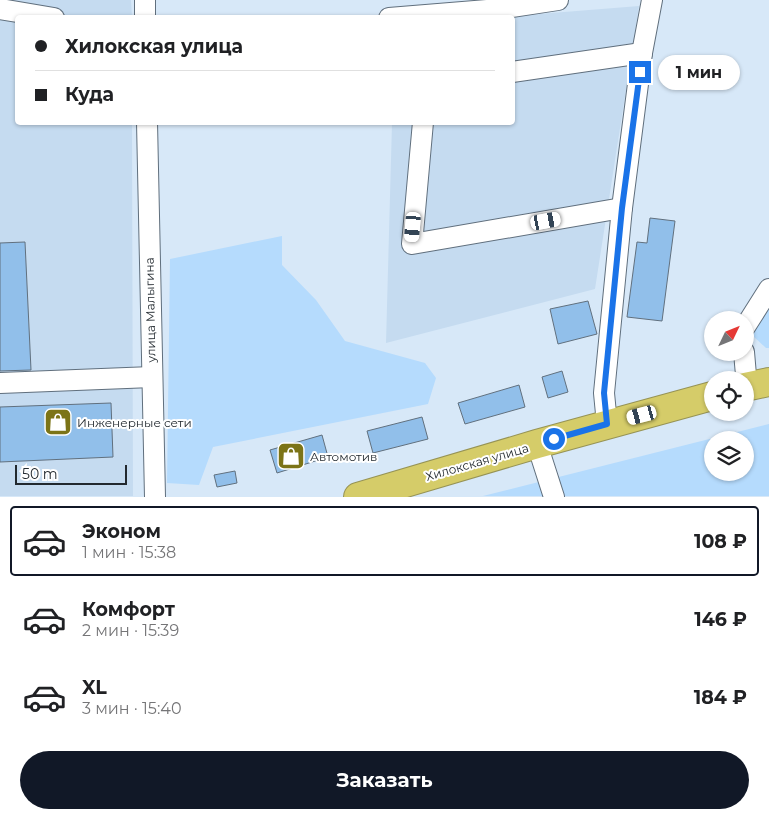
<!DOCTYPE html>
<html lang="ru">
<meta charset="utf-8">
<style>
:root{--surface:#fff;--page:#f2f2f2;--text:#202124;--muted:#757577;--line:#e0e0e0;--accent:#111827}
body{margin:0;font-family:Montserrat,sans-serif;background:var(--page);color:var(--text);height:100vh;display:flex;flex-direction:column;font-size:19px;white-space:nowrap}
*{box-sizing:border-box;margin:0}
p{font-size:16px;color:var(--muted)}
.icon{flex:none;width:28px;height:28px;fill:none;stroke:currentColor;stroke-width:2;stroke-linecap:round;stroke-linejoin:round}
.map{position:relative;height:497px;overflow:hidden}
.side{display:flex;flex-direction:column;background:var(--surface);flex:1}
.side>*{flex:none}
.banner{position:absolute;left:15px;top:15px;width:500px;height:110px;border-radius:5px;box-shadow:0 1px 4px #0004;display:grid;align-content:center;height:110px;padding:0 20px;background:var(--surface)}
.needle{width:32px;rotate:47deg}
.fabs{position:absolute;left:704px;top:311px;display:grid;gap:10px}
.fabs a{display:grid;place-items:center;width:50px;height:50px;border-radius:50%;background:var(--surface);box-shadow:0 1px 4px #0004;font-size:25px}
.scale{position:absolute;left:15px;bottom:12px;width:112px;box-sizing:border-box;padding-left:5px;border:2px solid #22292f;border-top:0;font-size:14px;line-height:18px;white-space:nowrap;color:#22292f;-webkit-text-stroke:4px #fff;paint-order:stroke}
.end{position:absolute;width:22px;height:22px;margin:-11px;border:6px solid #1a73e8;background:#fff;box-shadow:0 0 0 2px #fff}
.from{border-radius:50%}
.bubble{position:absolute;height:35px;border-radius:18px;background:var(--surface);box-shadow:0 1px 4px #0004;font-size:16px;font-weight:700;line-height:35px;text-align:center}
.car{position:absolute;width:15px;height:30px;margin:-15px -8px;border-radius:6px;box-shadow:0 0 4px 1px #0007;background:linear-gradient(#fff 24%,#345 0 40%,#fff 0 76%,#345 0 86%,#fff 0)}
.banner b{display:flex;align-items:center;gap:18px;height:48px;font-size:19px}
.banner b+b{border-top:1px solid var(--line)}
.banner i{width:12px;height:12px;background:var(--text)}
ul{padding:9px 0 0;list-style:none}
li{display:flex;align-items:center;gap:15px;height:70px;margin:0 10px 8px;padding:0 10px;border:2px solid transparent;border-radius:5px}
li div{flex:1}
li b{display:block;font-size:19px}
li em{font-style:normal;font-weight:700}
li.on{border-color:var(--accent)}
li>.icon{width:45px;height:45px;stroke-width:1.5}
.primary-button{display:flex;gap:10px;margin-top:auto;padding:10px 20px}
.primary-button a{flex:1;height:58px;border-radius:30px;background:var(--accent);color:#fff;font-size:20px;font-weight:700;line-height:58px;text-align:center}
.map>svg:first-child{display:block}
.built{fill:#c5dbf0}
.green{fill:#b5dbfd;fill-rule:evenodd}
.building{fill:#91bfea;stroke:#61707e}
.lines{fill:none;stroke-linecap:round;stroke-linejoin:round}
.minor-casing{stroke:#606f7d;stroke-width:22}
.highway-casing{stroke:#969355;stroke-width:30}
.minor{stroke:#fff;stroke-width:20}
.highway{stroke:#d5cc69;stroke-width:28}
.route{stroke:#1a73e8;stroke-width:6}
.labels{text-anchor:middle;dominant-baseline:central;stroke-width:4;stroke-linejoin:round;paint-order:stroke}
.street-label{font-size:12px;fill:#22292f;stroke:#fff}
.poi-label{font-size:12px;fill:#22292f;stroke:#fff;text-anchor:start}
</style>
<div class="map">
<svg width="769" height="497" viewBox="0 0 769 497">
<rect width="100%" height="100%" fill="#d7e8f8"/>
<g class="built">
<polygon points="0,0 131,0 132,17 18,18 18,122 132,123 133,496 0,496"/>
<polygon points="639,6 595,289 386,343 392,123 512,122 512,18 501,17"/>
</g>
<g class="green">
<polygon points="282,236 282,265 316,300 345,341 425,363 436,378 428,404 213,447 199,485 167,483 170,259"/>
<polygon points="769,309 769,348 766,348 753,336 753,326"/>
<path d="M769 424V496H483ZM712 440H745V472H712Z"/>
</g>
<g class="building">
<polygon points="650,218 675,221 662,321 627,317 637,242 647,243"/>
<polygon points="25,242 31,370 0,371 0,243"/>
<polygon points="588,301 597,334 558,344 550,309"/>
<polygon points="562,371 568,392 548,398 542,377"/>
<polygon points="519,385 525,407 465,424 458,403"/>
<polygon points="111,403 113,457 0,462 0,407"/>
<polygon points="422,417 428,439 373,453 367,431"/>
<polygon points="322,435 328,457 277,473 270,450"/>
<polygon points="235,471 237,483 217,487 214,475"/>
</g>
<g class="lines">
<g class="minor-casing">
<g id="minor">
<polyline points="0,9 54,18"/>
<polyline points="145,18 145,0"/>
<polyline points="389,18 499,9 558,0"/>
<polyline points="512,72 642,53"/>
<polyline points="147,122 155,497"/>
<polyline points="423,122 412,244 622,208"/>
<polyline points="745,327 769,289"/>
<polyline points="744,352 747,387"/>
<polyline points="0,383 152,377"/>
<polyline points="607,424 604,393 622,208 642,53 652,0"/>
<polyline points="537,444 554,497"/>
</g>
</g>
<g class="highway-casing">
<g id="highway">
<polyline points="745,387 769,382"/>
<polyline points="358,497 537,444 712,396"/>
</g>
</g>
<use href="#minor" class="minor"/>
<use href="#highway" class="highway"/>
</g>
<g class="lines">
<polyline class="route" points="554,439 607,424 604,393 622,208 640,72"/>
</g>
<defs>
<g id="shop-square" transform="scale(1.4375)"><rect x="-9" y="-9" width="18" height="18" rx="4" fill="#7c7417" stroke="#fff"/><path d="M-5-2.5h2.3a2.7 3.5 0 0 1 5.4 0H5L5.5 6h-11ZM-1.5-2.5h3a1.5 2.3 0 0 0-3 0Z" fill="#fff"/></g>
</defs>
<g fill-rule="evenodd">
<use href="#shop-square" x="58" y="422"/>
<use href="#shop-square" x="291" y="456"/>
</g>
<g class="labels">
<g class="street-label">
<text transform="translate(150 310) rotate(-91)">улица Малыгина</text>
<text transform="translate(477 462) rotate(-16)">Хилокская улица</text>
</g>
<g class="poi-label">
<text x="77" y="422">Инженерные сети</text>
<text x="310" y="456">Автомотив</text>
</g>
</g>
</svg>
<div class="fabs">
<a><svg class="needle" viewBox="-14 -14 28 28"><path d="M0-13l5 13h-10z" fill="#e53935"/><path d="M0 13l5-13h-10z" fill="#757577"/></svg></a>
<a><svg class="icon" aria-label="locate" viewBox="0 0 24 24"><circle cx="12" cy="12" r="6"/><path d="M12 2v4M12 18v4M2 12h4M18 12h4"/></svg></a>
<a><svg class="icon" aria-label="layers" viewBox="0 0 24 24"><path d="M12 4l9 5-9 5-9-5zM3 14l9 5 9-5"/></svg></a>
</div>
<div class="scale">50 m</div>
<i class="end from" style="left:554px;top:439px"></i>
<i class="end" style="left:640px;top:72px"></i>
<div class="bubble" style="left:658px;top:55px;width:82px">1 мин</div>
<i class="car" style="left:546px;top:221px;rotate:80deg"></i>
<i class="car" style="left:413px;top:227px;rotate:185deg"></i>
<i class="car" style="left:642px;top:415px;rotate:255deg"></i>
<div class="banner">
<b><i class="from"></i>Хилокская улица</b>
<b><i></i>Куда</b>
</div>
</div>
<section class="side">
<ul>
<li class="on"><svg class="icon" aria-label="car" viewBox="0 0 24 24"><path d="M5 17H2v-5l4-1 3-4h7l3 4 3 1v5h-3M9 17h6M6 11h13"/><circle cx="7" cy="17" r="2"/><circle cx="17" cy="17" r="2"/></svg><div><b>Эконом</b><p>1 мин · 15:38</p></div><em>108 ₽</em></li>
<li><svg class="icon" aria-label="car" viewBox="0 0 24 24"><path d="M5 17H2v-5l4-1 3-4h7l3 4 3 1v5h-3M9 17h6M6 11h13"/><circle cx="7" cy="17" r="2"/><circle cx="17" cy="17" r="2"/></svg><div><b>Комфорт</b><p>2 мин · 15:39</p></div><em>146 ₽</em></li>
<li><svg class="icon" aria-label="car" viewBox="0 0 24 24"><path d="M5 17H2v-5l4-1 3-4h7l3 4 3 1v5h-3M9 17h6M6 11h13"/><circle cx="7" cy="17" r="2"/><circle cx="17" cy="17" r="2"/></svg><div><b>XL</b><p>3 мин · 15:40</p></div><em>184 ₽</em></li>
</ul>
<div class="primary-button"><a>Заказать</a></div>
</section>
